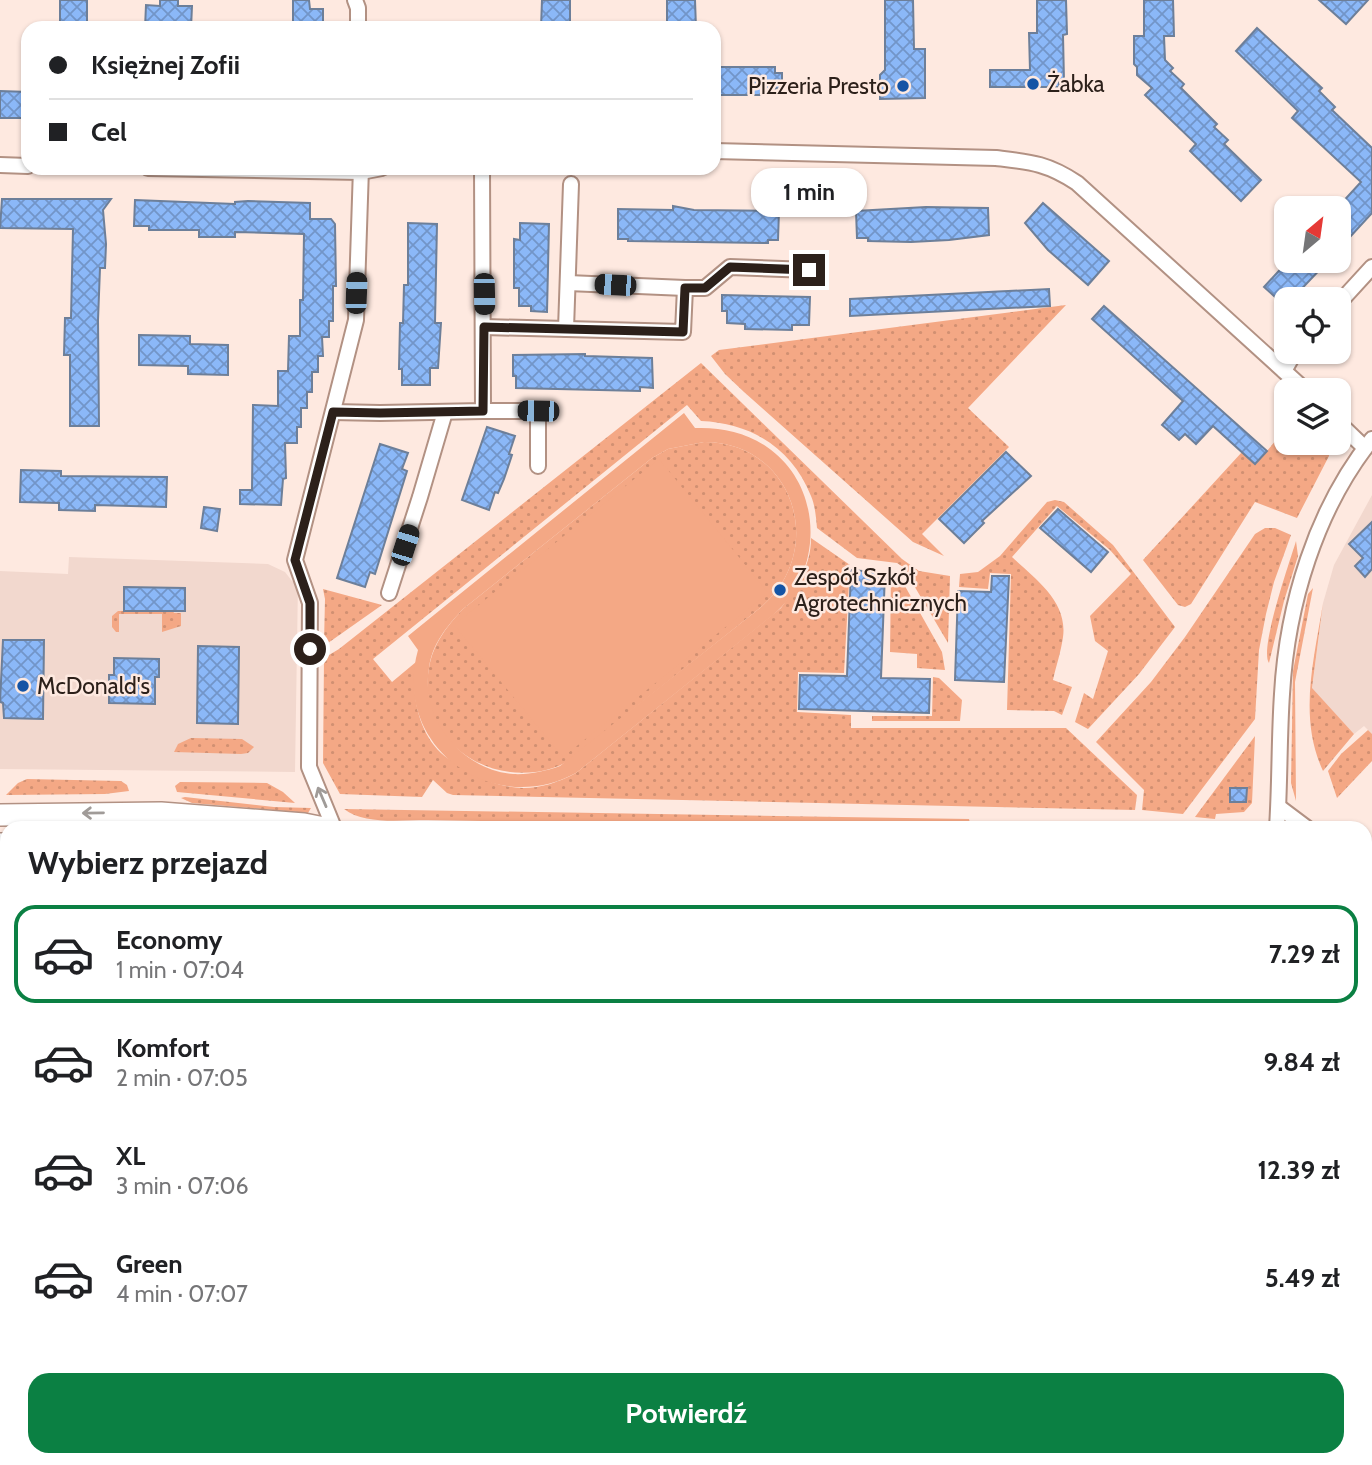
<!DOCTYPE html>
<html lang="pl">
<meta charset="utf-8">
<style>
:root{--surface:#fff;--page:#f2f2f2;--text:#202124;--muted:#757577;--line:#e0e0e0;--accent:#0b8043}
body{margin:0;font-family:Cabin,sans-serif;background:var(--page);color:var(--text);height:100vh;display:flex;flex-direction:column;font-size:26px;white-space:nowrap}
*{box-sizing:border-box;margin:0}
p{font-size:23px;color:var(--muted)}
.icon{flex:none;width:38px;height:38px;fill:none;stroke:currentColor;stroke-width:2;stroke-linecap:round;stroke-linejoin:round}
.map{position:relative;flex:1;overflow:hidden}
.side{position:absolute;left:0px;top:821px;width:1372px;height:646px;display:flex;flex-direction:column;background:var(--surface);border-radius:21px 21px 0 0;box-shadow:0 2px 5px #0004}
.side>*{flex:none}
.guide{position:absolute;left:21px;top:21px;width:700px;height:154px;border-radius:21px;box-shadow:0 2px 5px #0004;display:grid;align-content:center;height:154px;padding:0 28px;background:var(--surface)}
.needle{width:46px;rotate:29deg}
.buttons{position:absolute;left:1274px;top:196px;display:grid;gap:14px}
.buttons a{display:grid;place-items:center;width:77px;height:77px;border-radius:14px;background:var(--surface);box-shadow:0 2px 5px #0004;font-size:35px}
.end{position:absolute;width:32px;height:32px;margin:-16px;border:9px solid #2c201a;background:#fff;box-shadow:0 0 0 4px #fff}
.from{border-radius:50%}
.bubble{position:absolute;height:49px;border-radius:21px;background:var(--surface);box-shadow:0 2px 5px #0004;font-size:23px;font-weight:700;line-height:49px;text-align:center}
.car{position:absolute;width:21px;height:42px;margin:-21px -10px;border-radius:9px;box-shadow:0 0 5px 2px #0007;background:linear-gradient(#222 24%,#8ab4d8 0 40%,#222 0 76%,#8ab4d8 0 86%,#222 0)}
.guide b{display:flex;align-items:center;gap:24px;height:66px;font-size:26px}
.guide b+b{border-top:2px solid var(--line)}
.guide i{width:18px;height:18px;background:var(--text)}
ul{padding:0;list-style:none}
li{display:flex;align-items:center;gap:21px;height:98px;margin:0 14px 10px;padding:0 14px;border:4px solid transparent;border-radius:21px}
li div{flex:1}
li b{display:block;font-size:26px}
li em{font-style:normal;font-weight:700}
li.on{border-color:var(--accent)}
li>.icon{width:63px;height:63px;stroke-width:1.5}
h2{padding:0 28px;font-size:32px;line-height:84px}
.cta{display:flex;gap:14px;margin-top:auto;padding:14px 28px}
.cta a{flex:1;height:80px;border-radius:21px;background:var(--accent);color:#fff;font-size:28px;font-weight:700;line-height:80px;text-align:center}
.map>svg:first-child{display:block}
.built{fill:#f2d8ce}
.green{fill:url(#green-dots)}
.pitch{fill:#f4a885;fill-rule:evenodd}
.building{fill:url(#building-cross-hatch);stroke:#6d7f99;stroke-width:2}
.lines{fill:none;stroke-linecap:round;stroke-linejoin:round}
.street-casing{stroke:#b29183;stroke-width:18}
.secondary-casing{stroke:#b29183;stroke-width:24}
.primary-casing{stroke:#af8471;stroke-width:26}
.street{stroke:#fff;stroke-width:14}
.secondary{stroke:#fff;stroke-width:21}
.primary{stroke:#f9d6c6;stroke-width:23}
.oneway{stroke:#a09b98}
.route{stroke:#2c201a;stroke-width:9}
.poi-dot{fill:#1554a5;stroke:#fee9e0;stroke-width:2.5}
.labels{text-anchor:middle;dominant-baseline:central;stroke-width:5;stroke-linejoin:round;paint-order:stroke}
.poi-label{font-size:23px;fill:#2c201a;stroke:#fee9e0;text-anchor:start}
</style>
<div class="map">
<svg width="1372" height="1465" viewBox="0 0 1372 1465">
<defs>
<pattern id="green-dots" width="8" height="8" patternUnits="userSpaceOnUse" patternTransform="scale(1.75)"><rect width="8" height="8" fill="#f4a885"/><path d="M2 2h.1M6 6h.1" fill="none" stroke="#d19072" stroke-width="1.8" stroke-linecap="round"/></pattern>
<pattern id="building-cross-hatch" width="8" height="8" patternUnits="userSpaceOnUse" patternTransform="scale(1.75)"><rect width="8" height="8" fill="#8bb8f8"/><path d="M0 0l8 8M0 8l8-8" fill="none" stroke="#7295c8"/></pattern>
</defs>
<rect width="100%" height="100%" fill="#fee9e0"/>
<g class="built">
<polygon points="1372,495 1372,734 1364,726 1354,734 1312,689 1323,603 1334,565"/>
<polygon points="69,557 268,564 285,572 292,581 298,583 295,772 0,769 0,571 68,574"/>
<polygon points="0,886 7,886 7,1357 2,1365"/>
</g>
<g class="green">
<polygon points="1066,305 968,408 1009,447 922,534 944,556 913,542 744,392 725,374 711,356 719,350"/>
<path d="M701 363 902 559 919 571 950 576 948 643 903 567 897 563 857 558 817 528C816 517 815 505 811 496 792 448 751 423 701 421L687 405 373 659 392 682 416 662C411 692 417 730 441 753 447 759 456 763 463 768 501 792 536 795 576 773L781 608C797 586 811 566 811 538L850 565 844 673 798 672 797 712 851 715V728H1066L1137 795 1135 810 453 795 447 793 433 780 422 797 340 794 323 763 324 658 339 649Z"/>
<polygon points="1282,399 1286,403 1286,443 1330,443 1329,456 1297,518 1255,502 1191,604 1185,607 1178,605 1143,560 1242,452 1256,464 1277,439 1284,439"/>
<path d="M704 442C795 442 828 552 760 608 711 647 662 686 613 725 595 739 575 761 553 768 488 789 416 739 429 668 433 644 447 626 463 609L652 458 668 449Z"/>
<path d="M1055 500 1064 502 1113 545 1175 627 1139 674 1088 729 1075 722 1084 693 1093 699 1108 651 1095 641 1090 616 1131 574 1110 550 1057 506 1012 557C1034 578 1068 601 1063 637 1061 652 1056 666 1053 680L1072 687 1062 715 1054 711 1007 710 1011 574 990 573 988 589 959 587 960 574 978 572 1000 556 1047 502Z"/>
<polygon points="1265,528 1275,528 1291,535 1274,582 1266,614 1259,650 1255,719 1183,814 1142,810 1144,790 1096,742 1151,682 1185,637 1255,534"/>
<path d="M1296 541 1298 556 1284 601 1269 663C1259 649 1290 561 1296 541Z"/>
<polygon points="891,572 897,574 901,579 942,652 945,670 917,668 917,654 890,652"/>
<polygon points="1313,588 1295,682 1296,801 1291,783 1293,671 1308,594"/>
<polygon points="323,589 382,605 328,643 324,643 325,599"/>
<path d="M1323 603 1312 688 1354 734 1323 771C1298 717 1314 660 1323 603Z"/>
<polygon points="118,611 173,611 174,613 181,613 181,626 162,632 162,614 119,614 119,632 116,632 112,627 112,616"/>
<polygon points="933,677 939,678 962,700 960,721 872,721 872,716 932,716"/>
<polygon points="1368,730 1372,734 1372,761 1337,798 1328,771 1341,754"/>
<polygon points="1255,736 1252,803 1244,812 1216,814 1215,819 1195,817"/>
<polygon points="191,738 242,739 254,747 248,753 241,754 174,752 178,744"/>
<polygon points="27,779 121,781 127,785 129,791 105,794 6,795 18,783"/>
<polygon points="180,782 267,783 283,792 295,803 177,792 175,786"/>
<polygon points="185,797 274,807 311,808 308,813 192,803 181,798"/>
<path d="M344 809 969 819 970 823 1035 825 1008 828H905L427 820C402 820 364 825 344 809Z"/>
</g>
<g class="pitch">
<path d="M684 413 695 428C721 427 745 432 767 447 824 486 824 572 773 615L576 773C491 819 391 745 418 650L408 636ZM704 442C795 442 828 552 760 608L560 766C546 771 528 775 513 774 462 770 420 719 429 668 432 644 447 626 463 609L652 458 668 449Z"/>
<polygon points="659,459 768,593 563,757 454,625"/>
</g>
<g class="building">
<rect x="60" y="0" width="27" height="27"/>
<polygon points="160,0 178,0 178,6 192,6 191,28 145,28 146,5 160,6"/>
<polygon points="293,0 309,0 310,9 323,9 323,28 293,28"/>
<polygon points="542,0 570,0 570,28 541,28"/>
<polygon points="667,0 695,0 696,28 667,28"/>
<polygon points="885,0 913,0 914,49 925,49 925,98 880,99 880,75 885,70"/>
<polygon points="1037,0 1066,0 1067,34 1063,35 1064,81 1059,81 1059,87 990,87 990,70 1030,70 1029,33 1037,33"/>
<polygon points="1144,0 1173,0 1174,36 1164,36 1165,60 1173,68 1170,71 1184,84 1181,88 1217,124 1214,127 1228,140 1224,144 1261,180 1241,201 1190,151 1196,144 1145,95 1152,88 1137,75 1137,67 1134,64 1134,36 1144,36"/>
<polygon points="1319,0 1368,0 1346,24"/>
<polygon points="1257,28 1322,88 1319,91 1335,107 1332,110 1372,148 1372,213 1339,249 1339,206 1361,182 1292,118 1298,111 1236,51"/>
<polygon points="714,67 775,67 775,73 782,73 782,89 775,88 775,95 714,95"/>
<polygon points="0,91 28,92 28,118 0,118"/>
<polygon points="2,199 111,199 103,210 106,244 105,268 100,268 98,320 99,426 70,426 70,355 64,355 65,318 71,318 73,229 0,228"/>
<polygon points="135,200 235,204 235,202 248,201 310,203 310,219 331,219 335,224 336,286 333,286 333,321 329,321 329,337 322,337 323,356 318,356 318,372 312,372 312,392 307,392 307,408 301,408 301,427 297,427 297,443 285,443 286,478 283,479 281,505 240,504 240,490 252,490 253,405 278,406 278,371 288,371 289,336 300,336 300,300 303,300 304,234 235,232 235,237 199,237 199,230 149,230 149,226 134,226"/>
<polygon points="1043,203 1109,261 1088,285 1048,250 1025,223"/>
<polygon points="673,206 694,210 779,211 778,240 768,240 768,243 628,241 628,239 618,239 618,209 673,210"/>
<polygon points="926,207 988,208 989,235 949,240 911,242 868,241 868,238 857,238 856,211"/>
<polygon points="408,223 437,224 435,323 441,323 438,368 430,368 430,385 402,385 402,369 399,369 400,323 403,323 404,285 408,285"/>
<polygon points="520,223 549,224 547,312 531,311 531,306 519,306 519,288 514,288 514,239 520,240"/>
<polygon points="1288,261 1328,261 1292,299 1286,299 1285,306 1264,287"/>
<polygon points="1049,289 1050,306 850,316 850,299"/>
<polygon points="722,295 810,297 809,325 792,325 792,330 745,329 745,324 727,323 727,311 722,311"/>
<polygon points="1104,306 1267,451 1255,464 1213,426 1196,444 1185,434 1179,440 1162,425 1183,401 1092,319"/>
<polygon points="139,335 190,336 190,344 228,345 228,375 188,374 188,366 139,365"/>
<polygon points="585,354 585,356 652,358 653,388 640,387 640,391 516,388 516,376 513,376 513,355"/>
<polygon points="487,427 515,436 509,454 512,455 504,479 498,493 495,492 489,510 462,500"/>
<polygon points="380,444 408,453 402,469 407,471 375,574 370,572 365,587 337,578"/>
<polygon points="1006,452 1031,476 982,521 984,523 964,543 939,519"/>
<polygon points="21,470 61,471 61,476 167,477 166,507 95,505 95,511 59,510 59,503 20,502"/>
<polygon points="204,507 220,509 217,531 201,528"/>
<polygon points="1058,509 1108,552 1091,572 1040,528"/>
<polygon points="1372,522 1372,569 1365,577 1355,566 1363,558 1349,544"/>
<polygon points="851,570 885,573 881,678 930,679 929,713 799,709 800,675 847,676"/>
<polygon points="992,576 1009,576 1004,682 955,680 958,591 991,592"/>
<polygon points="124,587 185,588 185,611 124,611"/>
<polygon points="3,640 44,640 43,719 4,718 3,703 0,702"/>
<polygon points="198,646 239,647 238,724 197,723"/>
<polygon points="114,658 159,659 159,677 155,677 155,704 109,703 109,675 114,675"/>
<polygon points="1230,788 1247,788 1246,802 1230,802"/>
</g>
<g class="lines">
<g class="street-casing">
<g id="street">
<polyline points="355,0 358,8 358,28"/>
<path d="M714 151 996 158C1030 162 1047 163 1077 183L1305 390"/>
<polyline points="0,165 28,166"/>
<polyline points="148,168 361,172 382,168"/>
<polyline points="568,283 685,288"/>
<polyline points="1339,303 1372,267"/>
<polyline points="484,327 683,332 685,288 705,288 730,267 809,270"/>
<polyline points="566,329 571,184"/>
<polyline points="1284,371 1295,352"/>
<polyline points="483,411 538,411 538,466"/>
<polyline points="333,412 380,413 483,411 482,168"/>
<polyline points="1339,423 1365,448"/>
<polyline points="389,593 420,497 445,412"/>
<polyline points="1279,807 1307,828"/>
<polyline points="334,828 309,767 310,603 295,560 356,320 361,168"/>
<path d="M1277 828C1280 783 1279 738 1282 694 1287 605 1316 509 1372 439"/>
<polyline points="1365,1140 1372,1142"/>
<polyline points="1349,1460 1353,1465"/>
<polyline points="1013,1465 1019,1460"/>
</g>
</g>
<g class="secondary-casing">
<g id="secondary">
<polyline points="0,815 161,813 304,824 324,828"/>
<polyline points="0,844 7,844"/>
<polyline points="1365,857 1372,857"/>
</g>
</g>
<g class="primary-casing">
<g id="primary">
<polyline points="0,1413 7,1415"/>
<polyline points="0,1449 7,1452"/>
<polyline points="26,1460 41,1465"/>
<polyline points="122,1460 136,1465"/>
</g>
</g>
<use href="#street" class="street"/>
<use href="#secondary" class="secondary"/>
<use href="#primary" class="primary"/>
</g>
<defs><path id="oneway-shaft" d="M-6 0H5M1.5-3L5.5 0L1.5 3" fill="none" stroke-width="1.6" stroke-linecap="round" stroke-linejoin="round" transform="scale(1.75)"/></defs>
<g class="oneway">
<use href="#oneway-shaft" transform="translate(322 797) rotate(-113)"/>
<use href="#oneway-shaft" transform="translate(93 813) rotate(179)"/>
</g>
<g class="lines">
<polyline class="route" points="310,649 310,603 295,560 333,412 380,413 483,411 484,327 683,332 685,288 705,288 730,267 809,270"/>
</g>
<g class="poi-dot">
<circle cx="1033" cy="84" r="7"/>
<circle cx="903" cy="86" r="7"/>
<circle cx="780" cy="590" r="7"/>
<circle cx="23" cy="686" r="7"/>
</g>
<g class="labels">
<g class="poi-label">
<text x="1047" y="84">Żabka</text>
<text x="889" y="86" text-anchor="end">Pizzeria Presto</text>
<text x="794" y="577">Zespół Szkół<tspan x="794" dy="26">Agrotechnicznych</tspan></text>
<text x="37" y="686">McDonald's</text>
</g>
</g>
</svg>
<div class="buttons">
<a><svg class="needle" viewBox="-14 -14 28 28"><path d="M0-13l5 13h-10z" fill="#e53935"/><path d="M0 13l5-13h-10z" fill="#757577"/></svg></a>
<a><svg class="icon" aria-label="locate" viewBox="0 0 24 24"><circle cx="12" cy="12" r="6"/><path d="M12 2v4M12 18v4M2 12h4M18 12h4"/></svg></a>
<a><svg class="icon" aria-label="layers" viewBox="0 0 24 24"><path d="M12 4l9 5-9 5-9-5zM3 14l9 5 9-5"/></svg></a>
</div>
<i class="end from" style="left:310px;top:649px"></i>
<i class="end" style="left:809px;top:270px"></i>
<div class="bubble" style="left:751px;top:168px;width:116px">1 min</div>
<i class="car" style="left:615px;top:285px;rotate:273deg"></i>
<i class="car" style="left:356px;top:293px;rotate:2deg"></i>
<i class="car" style="left:484px;top:294px;rotate:179deg"></i>
<i class="car" style="left:538px;top:411px;rotate:271deg"></i>
<i class="car" style="left:405px;top:545px;rotate:18deg"></i>
<div class="guide">
<b><i class="from"></i>Księżnej Zofii</b>
<b><i></i>Cel</b>
</div>
<section class="side">
<h2>Wybierz przejazd</h2>
<ul>
<li class="on"><svg class="icon" aria-label="car" viewBox="0 0 24 24"><path d="M5 17H2v-5l4-1 3-4h7l3 4 3 1v5h-3M9 17h6M6 11h13"/><circle cx="7" cy="17" r="2"/><circle cx="17" cy="17" r="2"/></svg><div><b>Economy</b><p>1 min · 07:04</p></div><em>7.29 zł</em></li>
<li><svg class="icon" aria-label="car" viewBox="0 0 24 24"><path d="M5 17H2v-5l4-1 3-4h7l3 4 3 1v5h-3M9 17h6M6 11h13"/><circle cx="7" cy="17" r="2"/><circle cx="17" cy="17" r="2"/></svg><div><b>Komfort</b><p>2 min · 07:05</p></div><em>9.84 zł</em></li>
<li><svg class="icon" aria-label="car" viewBox="0 0 24 24"><path d="M5 17H2v-5l4-1 3-4h7l3 4 3 1v5h-3M9 17h6M6 11h13"/><circle cx="7" cy="17" r="2"/><circle cx="17" cy="17" r="2"/></svg><div><b>XL</b><p>3 min · 07:06</p></div><em>12.39 zł</em></li>
<li><svg class="icon" aria-label="car" viewBox="0 0 24 24"><path d="M5 17H2v-5l4-1 3-4h7l3 4 3 1v5h-3M9 17h6M6 11h13"/><circle cx="7" cy="17" r="2"/><circle cx="17" cy="17" r="2"/></svg><div><b>Green</b><p>4 min · 07:07</p></div><em>5.49 zł</em></li>
</ul>
<div class="cta"><a>Potwierdź</a></div>
</section>
</div>
